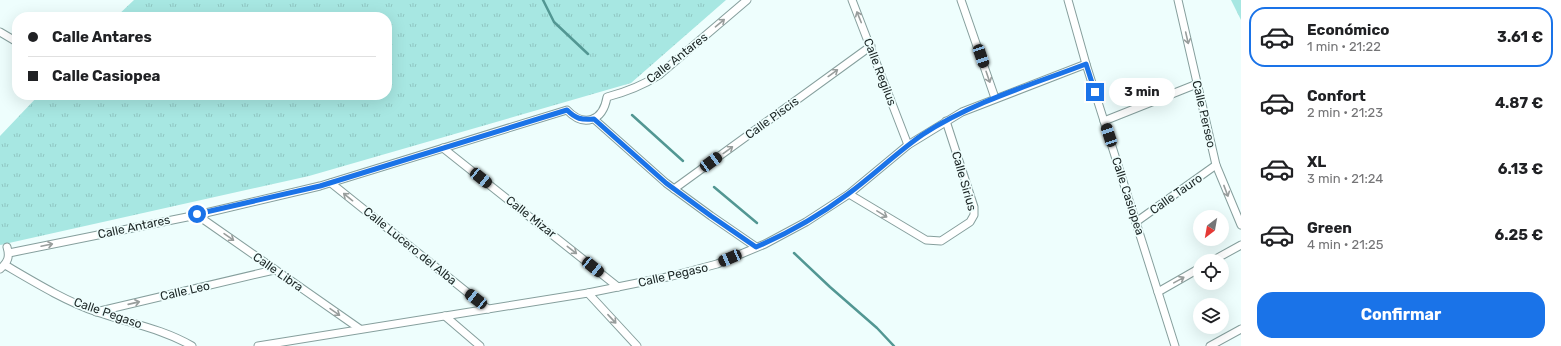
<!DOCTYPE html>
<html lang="es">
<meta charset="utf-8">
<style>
:root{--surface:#fff;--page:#f2f2f2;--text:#202124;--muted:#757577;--line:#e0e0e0;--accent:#1a73e8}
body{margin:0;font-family:Rubik,sans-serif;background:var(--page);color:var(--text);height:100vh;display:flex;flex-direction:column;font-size:15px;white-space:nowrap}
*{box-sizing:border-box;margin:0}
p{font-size:13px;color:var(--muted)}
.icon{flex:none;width:22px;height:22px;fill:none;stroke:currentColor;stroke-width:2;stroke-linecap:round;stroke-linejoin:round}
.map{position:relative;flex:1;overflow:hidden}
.drawer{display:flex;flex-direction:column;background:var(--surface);width:320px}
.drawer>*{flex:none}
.banner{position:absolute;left:12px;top:12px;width:380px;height:88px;border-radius:16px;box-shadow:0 4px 16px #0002;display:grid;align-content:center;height:88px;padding:0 16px;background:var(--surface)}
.needle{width:26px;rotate:211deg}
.fabs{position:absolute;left:1193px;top:210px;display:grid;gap:8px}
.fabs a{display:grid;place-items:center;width:36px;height:36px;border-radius:50%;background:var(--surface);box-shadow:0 4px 16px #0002;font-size:20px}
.end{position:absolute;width:18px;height:18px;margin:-9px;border:5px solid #1a73e8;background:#fff;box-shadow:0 0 0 2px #fff}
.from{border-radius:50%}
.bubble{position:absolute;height:28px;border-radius:14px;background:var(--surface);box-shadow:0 4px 16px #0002;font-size:13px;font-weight:700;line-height:28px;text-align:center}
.car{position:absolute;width:12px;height:24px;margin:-12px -6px;border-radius:5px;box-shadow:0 0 3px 1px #0007;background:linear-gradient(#222 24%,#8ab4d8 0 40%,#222 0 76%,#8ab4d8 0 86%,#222 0)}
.banner b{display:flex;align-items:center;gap:14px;height:38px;font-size:15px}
.banner b+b{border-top:1px solid var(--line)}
.banner i{width:10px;height:10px;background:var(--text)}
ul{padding:7px 0 0;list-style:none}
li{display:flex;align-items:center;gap:12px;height:60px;margin:0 8px 6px;padding:0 8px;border:2px solid transparent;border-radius:16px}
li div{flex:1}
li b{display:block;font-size:15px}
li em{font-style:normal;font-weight:700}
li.selected{border-color:var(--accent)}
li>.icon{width:36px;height:36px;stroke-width:1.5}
.primary-button{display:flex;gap:8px;margin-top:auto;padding:8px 16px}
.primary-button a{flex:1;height:46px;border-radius:16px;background:var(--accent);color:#fff;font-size:16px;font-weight:700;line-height:46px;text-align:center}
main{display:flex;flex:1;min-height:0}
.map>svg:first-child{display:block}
.grass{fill:url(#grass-tufts)}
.forest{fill:url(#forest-crowns)}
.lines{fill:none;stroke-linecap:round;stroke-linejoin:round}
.stream{stroke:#529793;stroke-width:2.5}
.street-casing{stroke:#869f9d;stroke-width:9}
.street{stroke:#fff;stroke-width:7}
.oneway{stroke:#989d9c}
.route{stroke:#1a73e8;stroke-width:5}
.labels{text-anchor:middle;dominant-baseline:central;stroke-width:3.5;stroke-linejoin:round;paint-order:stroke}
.street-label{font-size:12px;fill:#1b2524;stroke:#eefefd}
</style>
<main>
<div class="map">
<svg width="1241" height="346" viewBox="0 0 1241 346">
<defs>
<pattern id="grass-tufts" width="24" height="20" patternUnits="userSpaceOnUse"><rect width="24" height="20" fill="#a7e7e2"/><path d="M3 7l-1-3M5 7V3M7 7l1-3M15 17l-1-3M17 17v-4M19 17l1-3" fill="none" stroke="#8fc6c2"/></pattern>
<pattern id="forest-crowns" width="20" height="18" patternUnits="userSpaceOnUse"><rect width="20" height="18" fill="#a7e7e2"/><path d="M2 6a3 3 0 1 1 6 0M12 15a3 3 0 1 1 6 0" fill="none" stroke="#8fc6c2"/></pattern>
</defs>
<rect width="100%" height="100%" fill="#eefefd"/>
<polygon class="grass" points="134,0 726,0 631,83 309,176 0,245 0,136 39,95 387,95 387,17 116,17"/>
<polygon class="forest" points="1231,0 1241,0 1241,24 1241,20"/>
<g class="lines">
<g class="stream">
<polyline points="543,0 554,22 588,54"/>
<polyline points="632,115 683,161"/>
<polyline points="714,187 757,223"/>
<polyline points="794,253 830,287 877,328 894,346"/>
</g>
<g class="street-casing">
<g id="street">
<polyline points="852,0 908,145"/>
<polyline points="961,0 995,98"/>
<polyline points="1068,0 1086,64 1175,346"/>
<polyline points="1178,0 1216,165 1241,225"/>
<polyline points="0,32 17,42"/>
<polyline points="594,119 666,183 711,216 756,247"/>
<polyline points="1104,121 1197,84"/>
<polyline points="443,148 618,287"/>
<polyline points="331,183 488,309"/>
<polyline points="674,189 871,46"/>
<polyline points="849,194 926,240 941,241 970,222 974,215 974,207 946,121"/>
<polyline points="197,215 360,329"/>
<polyline points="1136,222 1216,165"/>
<path d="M9 253 197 215 320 186 567 110C584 128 603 121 607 97 626 92 642 86 659 75L747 0"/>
<polyline points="1212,261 1241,245"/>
<path d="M5 265C34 282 65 301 97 312 129 323 163 329 192 346"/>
<path d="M0 269C8 262 10 257 7 247"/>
<polyline points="1158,292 1200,268"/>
<polyline points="588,293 637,346"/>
<polyline points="96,312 274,270"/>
<polyline points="445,316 480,346"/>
<polyline points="258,346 588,293 672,276 717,264 765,244 806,222 849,194 908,145 962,112 1086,64"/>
<polyline points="1210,346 1241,329"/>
</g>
</g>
<use href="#street" class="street"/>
</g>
<defs><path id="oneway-shaft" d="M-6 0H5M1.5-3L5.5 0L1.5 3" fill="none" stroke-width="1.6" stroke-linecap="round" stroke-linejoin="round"/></defs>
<g class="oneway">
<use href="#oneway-shaft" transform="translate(859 17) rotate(-112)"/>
<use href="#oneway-shaft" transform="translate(720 23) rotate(-40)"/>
<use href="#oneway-shaft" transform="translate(1187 38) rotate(77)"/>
<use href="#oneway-shaft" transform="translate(833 73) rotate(-36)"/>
<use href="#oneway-shaft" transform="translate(988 77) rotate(71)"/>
<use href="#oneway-shaft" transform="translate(728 150) rotate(-36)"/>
<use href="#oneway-shaft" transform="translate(1226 191) rotate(69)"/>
<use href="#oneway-shaft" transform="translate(348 197) rotate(-141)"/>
<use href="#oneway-shaft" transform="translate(882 214) rotate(31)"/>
<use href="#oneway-shaft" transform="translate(229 237) rotate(35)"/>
<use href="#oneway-shaft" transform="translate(47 245) rotate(-12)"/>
<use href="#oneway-shaft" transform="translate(572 250) rotate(38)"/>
<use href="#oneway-shaft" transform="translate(1179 280) rotate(-29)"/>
<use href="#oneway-shaft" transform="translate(134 303) rotate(-13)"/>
<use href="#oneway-shaft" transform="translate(335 312) rotate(35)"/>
<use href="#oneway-shaft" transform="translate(612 319) rotate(47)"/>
</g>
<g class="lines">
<path class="route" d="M197 214 320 186 567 110C576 119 581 120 594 119L666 183 711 216 756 247C789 233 820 215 848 194 874 175 896 153 922 135 972 102 1031 85 1086 64L1095 92"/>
</g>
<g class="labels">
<g class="street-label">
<text transform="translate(677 58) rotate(-38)">Calle Antares</text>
<text transform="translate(880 72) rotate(69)">Calle Regilus</text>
<text transform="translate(1204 114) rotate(77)">Calle Perseo</text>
<text transform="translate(772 118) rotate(-36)">Calle Piscis</text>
<text transform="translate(964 181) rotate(74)">Calle Sirius</text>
<text transform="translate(1176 194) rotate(-35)">Calle Tauro</text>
<text transform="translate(1128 196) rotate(72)">Calle Casiopea</text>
<text transform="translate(531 217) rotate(38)">Calle Mizar</text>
<text transform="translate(134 227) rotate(-12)">Calle Antares</text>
<text transform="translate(410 246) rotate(39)">Calle Lucero del Alba</text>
<text transform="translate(278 272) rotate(35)">Calle Libra</text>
<text transform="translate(673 275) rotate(-13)">Calle Pegaso</text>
<text transform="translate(185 291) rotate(-13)">Calle Leo</text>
<text transform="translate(108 313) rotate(19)">Calle Pegaso</text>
</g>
</g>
</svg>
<div class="fabs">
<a><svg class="needle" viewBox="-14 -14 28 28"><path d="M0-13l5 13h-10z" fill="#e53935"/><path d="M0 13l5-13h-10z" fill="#757577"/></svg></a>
<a><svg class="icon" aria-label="locate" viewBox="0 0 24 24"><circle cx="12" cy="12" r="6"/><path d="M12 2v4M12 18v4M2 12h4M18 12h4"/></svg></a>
<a><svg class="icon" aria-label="layers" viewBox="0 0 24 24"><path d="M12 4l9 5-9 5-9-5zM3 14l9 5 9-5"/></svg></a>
</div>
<i class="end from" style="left:197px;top:214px"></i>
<i class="end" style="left:1095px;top:92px"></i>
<div class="bubble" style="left:1109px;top:78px;width:66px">3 min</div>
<i class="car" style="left:981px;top:56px;rotate:161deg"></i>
<i class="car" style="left:1109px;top:135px;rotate:342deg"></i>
<i class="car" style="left:711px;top:162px;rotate:54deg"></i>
<i class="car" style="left:481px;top:178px;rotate:129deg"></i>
<i class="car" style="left:730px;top:258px;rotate:247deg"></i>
<i class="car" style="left:593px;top:267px;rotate:129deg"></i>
<i class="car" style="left:476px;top:299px;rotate:308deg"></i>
<div class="banner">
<b><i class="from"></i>Calle Antares</b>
<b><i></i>Calle Casiopea</b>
</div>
</div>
<section class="drawer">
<ul>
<li class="selected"><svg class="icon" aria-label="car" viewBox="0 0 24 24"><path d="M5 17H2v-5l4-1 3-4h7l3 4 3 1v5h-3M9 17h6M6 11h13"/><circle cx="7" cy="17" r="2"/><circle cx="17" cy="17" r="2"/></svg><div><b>Económico</b><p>1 min · 21:22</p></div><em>3.61 €</em></li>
<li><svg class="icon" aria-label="car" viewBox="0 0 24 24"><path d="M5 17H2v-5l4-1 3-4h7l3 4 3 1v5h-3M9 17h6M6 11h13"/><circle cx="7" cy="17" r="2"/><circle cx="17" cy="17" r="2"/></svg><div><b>Confort</b><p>2 min · 21:23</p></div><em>4.87 €</em></li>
<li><svg class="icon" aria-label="car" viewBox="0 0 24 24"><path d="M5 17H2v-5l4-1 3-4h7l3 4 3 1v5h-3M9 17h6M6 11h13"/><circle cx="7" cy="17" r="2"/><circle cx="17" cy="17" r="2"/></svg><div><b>XL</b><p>3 min · 21:24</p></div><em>6.13 €</em></li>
<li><svg class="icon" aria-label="car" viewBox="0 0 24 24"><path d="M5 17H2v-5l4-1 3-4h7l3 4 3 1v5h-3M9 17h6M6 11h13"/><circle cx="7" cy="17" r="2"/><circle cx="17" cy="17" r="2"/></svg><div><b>Green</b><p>4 min · 21:25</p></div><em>6.25 €</em></li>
</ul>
<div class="primary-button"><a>Confirmar</a></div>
</section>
</main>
